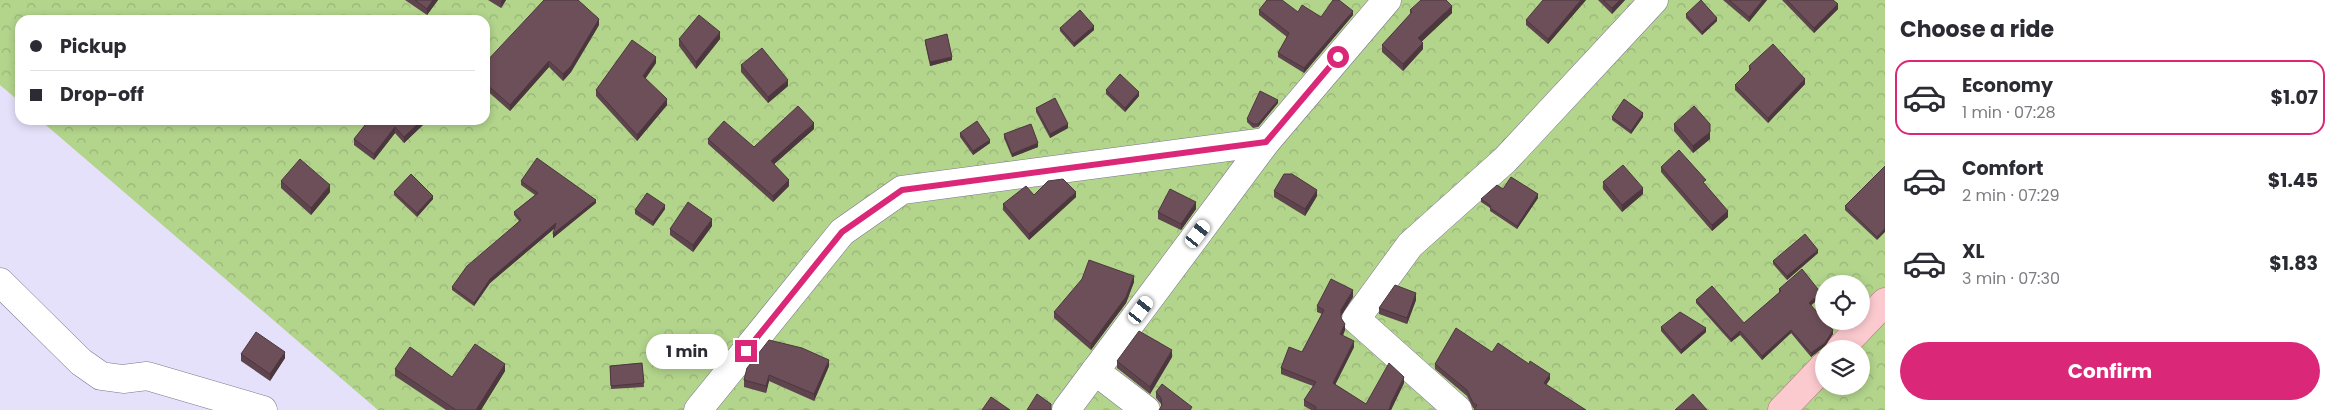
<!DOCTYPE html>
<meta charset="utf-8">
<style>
:root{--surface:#fff;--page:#f7f7f7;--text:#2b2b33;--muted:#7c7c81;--line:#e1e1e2;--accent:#db2777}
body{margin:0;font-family:Poppins,sans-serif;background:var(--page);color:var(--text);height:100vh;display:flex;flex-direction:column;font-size:19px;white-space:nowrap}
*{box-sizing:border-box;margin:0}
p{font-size:16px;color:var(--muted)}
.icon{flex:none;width:28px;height:28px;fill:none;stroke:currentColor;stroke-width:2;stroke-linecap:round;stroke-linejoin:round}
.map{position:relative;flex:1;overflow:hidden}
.sheet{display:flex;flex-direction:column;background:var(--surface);width:450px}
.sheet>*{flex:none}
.guide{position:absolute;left:15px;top:15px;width:475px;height:110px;border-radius:15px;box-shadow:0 2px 8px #0003;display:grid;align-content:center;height:110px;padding:0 15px;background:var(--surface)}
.buttons{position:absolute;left:1815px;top:275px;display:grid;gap:10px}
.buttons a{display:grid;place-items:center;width:55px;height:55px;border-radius:50%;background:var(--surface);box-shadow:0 2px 8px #0003;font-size:25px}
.end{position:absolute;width:22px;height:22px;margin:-11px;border:6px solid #db2777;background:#fff;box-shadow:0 0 0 2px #fff}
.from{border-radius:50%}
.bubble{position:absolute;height:35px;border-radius:18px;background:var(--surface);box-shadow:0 2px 8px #0003;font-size:16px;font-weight:700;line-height:35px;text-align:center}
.car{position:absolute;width:15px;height:30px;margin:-15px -8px;border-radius:6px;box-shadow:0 0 4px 1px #0007;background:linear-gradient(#fff 24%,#345 0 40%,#fff 0 76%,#345 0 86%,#fff 0)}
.guide b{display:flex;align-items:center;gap:18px;height:48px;font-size:19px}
.guide b+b{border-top:1px solid var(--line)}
.guide i{width:12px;height:12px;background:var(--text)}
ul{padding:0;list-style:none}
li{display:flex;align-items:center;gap:15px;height:75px;margin:0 10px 8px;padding:0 5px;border:2px solid transparent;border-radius:15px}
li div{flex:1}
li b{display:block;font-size:19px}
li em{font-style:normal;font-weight:700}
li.on{border-color:var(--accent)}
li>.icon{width:45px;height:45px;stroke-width:1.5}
h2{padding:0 15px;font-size:22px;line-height:60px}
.primary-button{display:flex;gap:10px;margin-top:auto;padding:10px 15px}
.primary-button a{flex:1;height:58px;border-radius:30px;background:var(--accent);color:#fff;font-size:20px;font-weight:700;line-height:58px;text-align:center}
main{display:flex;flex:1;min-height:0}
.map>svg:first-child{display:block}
.forest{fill:url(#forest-crowns);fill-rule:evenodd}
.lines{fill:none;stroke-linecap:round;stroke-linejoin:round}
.minor-casing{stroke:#7b7692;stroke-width:29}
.major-casing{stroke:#a9737c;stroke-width:29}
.minor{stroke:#fff;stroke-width:28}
.major{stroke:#fbcacf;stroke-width:28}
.wall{fill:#5e444d}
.shaded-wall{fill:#4c373e}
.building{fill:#6d4f59;stroke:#4c373e}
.route{stroke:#db2777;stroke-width:6}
</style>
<main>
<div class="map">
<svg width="1885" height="410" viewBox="0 0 1885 410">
<defs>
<pattern id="forest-crowns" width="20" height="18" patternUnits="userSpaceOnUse" patternTransform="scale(1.25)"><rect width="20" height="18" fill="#b2d48b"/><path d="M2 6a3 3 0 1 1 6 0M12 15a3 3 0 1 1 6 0" fill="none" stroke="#98b578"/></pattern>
</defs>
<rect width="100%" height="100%" fill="#e5e1fa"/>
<path class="forest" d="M0 0H1885V410H378L40 120H485V20H20V102L0 85ZM1824 284H1861V321H1824ZM1824 349H1861V386H1824Z"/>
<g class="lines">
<g class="minor-casing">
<g id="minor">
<polyline points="0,282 81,362 101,376 123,379 147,376 263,410"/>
<polyline points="1095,371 1146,410"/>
<polyline points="698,410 842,232 902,190 1266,142 1387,0"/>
<polyline points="1066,410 1266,142"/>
<polyline points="1458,410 1356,319 1410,245 1505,160 1654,0"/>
</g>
</g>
<g class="major-casing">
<g id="major">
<polyline points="1840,349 1885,302"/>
<polyline points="1782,410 1824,366"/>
</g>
</g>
<use href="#minor" class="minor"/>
<use href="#major" class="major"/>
</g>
<g class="wall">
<polygon points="405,0 438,0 427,15"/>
<polygon points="488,0 506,0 501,8"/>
<polygon points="1586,0 1548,44 1526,25 1526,20"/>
<polygon points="1598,0 1625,0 1612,14"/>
<polygon points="1723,0 1767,0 1749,22"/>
<polygon points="1782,0 1833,0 1838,9 1814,33"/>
<polygon points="1259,10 1298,12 1321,17 1353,15 1304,73 1278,57 1278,53 1287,37 1259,15"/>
<polygon points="1410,10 1452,13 1421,42 1423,49 1403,71 1382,52 1382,45 1410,15"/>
<polygon points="1686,14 1717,21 1702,35 1686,18"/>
<polygon points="599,25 571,72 563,81 549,67 510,111 485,89 485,63"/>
<polygon points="1060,28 1094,30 1074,47 1060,31"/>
<polygon points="679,39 720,39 696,69 679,46"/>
<polygon points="925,40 952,60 930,66 925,43"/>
<polygon points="656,63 645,79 667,105 637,141 596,96 596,90"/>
<polygon points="741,65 788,86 768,103 741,72"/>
<polygon points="1749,66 1805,84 1768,123 1735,90 1735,85 1749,71"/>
<polygon points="1106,90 1139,96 1125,112 1106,94"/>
<polygon points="1278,103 1258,127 1253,128 1247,122 1247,119"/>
<polygon points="1036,108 1068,128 1050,138 1036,112"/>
<polygon points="1612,117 1643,117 1631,134 1612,120"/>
<polygon points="369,120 425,120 425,123 404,143 395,133 374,160 354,145 354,139"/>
<polygon points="1674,124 1710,139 1693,153 1674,131"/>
<polygon points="814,129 774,164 789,186 773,202 708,144 708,139 754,147"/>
<polygon points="960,133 990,143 973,155 960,137"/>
<polygon points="1004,134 1038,147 1012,157 1004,138"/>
<polygon points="1885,166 1877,240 1845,210 1845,206"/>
<polygon points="1661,167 1706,185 1728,217 1712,231 1661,172"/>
<polygon points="281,181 330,192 311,215 281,188"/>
<polygon points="521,181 596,203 553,238 555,228 490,283 474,306 452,290 452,287 519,221 514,215 514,212 535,195 521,185"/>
<polygon points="1603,182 1643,194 1622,212 1603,189"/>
<polygon points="1503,189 1538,198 1517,229 1490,211 1490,208 1481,202 1481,199"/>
<polygon points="1274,191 1317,196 1305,216 1274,197"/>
<polygon points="394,192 433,199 417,217 394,195"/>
<polygon points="1034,195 1076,197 1029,240 1003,210 1003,204"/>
<polygon points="665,209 653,226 635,214 635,210"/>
<polygon points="1196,209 1181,230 1158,219 1158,212"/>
<polygon points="712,226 693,252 670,235 670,229"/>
<polygon points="1818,253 1787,280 1773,264 1773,261"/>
<polygon points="1134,282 1126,303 1091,350 1054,318 1054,312"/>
<polygon points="1779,289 1821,297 1811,305 1833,334 1825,346 1811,357 1791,333 1762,360 1740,335 1731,342 1696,303 1696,300 1744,323 1779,293"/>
<polygon points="1353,297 1341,316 1345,330 1343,336 1354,347 1335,385 1366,404 1404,383 1391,410 1311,410 1304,406 1304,400 1313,386 1281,374 1281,368 1302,352 1322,314 1317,312 1317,306"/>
<polygon points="1416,300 1407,324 1379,314 1379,308"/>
<polygon points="1661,327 1706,332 1681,354 1661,331"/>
<polygon points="1492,352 1550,379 1546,385 1475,409 1473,408 1467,396 1435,369 1435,364"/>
<polygon points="241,354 285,358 270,381 241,361"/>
<polygon points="1172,357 1150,394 1117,368 1117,361"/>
<polygon points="642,363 644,387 611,389 610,366"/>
<polygon points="829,366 814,401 769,381 766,393 744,387 744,380 747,368"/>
<polygon points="395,369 452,377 505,371 481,410 446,410 395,376"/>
<polygon points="1156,392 1192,410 1161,406 1161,404 1156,398"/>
</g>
<g class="shaded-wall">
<polygon points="433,0 438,0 427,15 427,9"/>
<polygon points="502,0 506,0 501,8 501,1"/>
<polygon points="1581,0 1586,0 1548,44 1548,39"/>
<polygon points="1620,0 1625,0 1612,14 1612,8"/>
<polygon points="1763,0 1767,0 1749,22 1749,17"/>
<polygon points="1838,4 1838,9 1814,33 1814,28"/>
<polygon points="1452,6 1452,13 1418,45 1418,38"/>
<polygon points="1353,11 1353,15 1304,73 1304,68"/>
<polygon points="1717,18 1717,21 1702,35 1702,32"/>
<polygon points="599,19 599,25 571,72 563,81 563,74"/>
<polygon points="1094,26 1094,30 1074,47 1074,43"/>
<polygon points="720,32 720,39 696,69 696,62"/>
<polygon points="1423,43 1423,49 1403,71 1403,64"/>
<polygon points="656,57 656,63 643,82 643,76"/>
<polygon points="952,57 952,60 930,66 930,62"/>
<polygon points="549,61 549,67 510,111 510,105"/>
<polygon points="1805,79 1805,84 1768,123 1768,118"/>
<polygon points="788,80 788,86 768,103 768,97"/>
<polygon points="1139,92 1139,96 1125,112 1125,108"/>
<polygon points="667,99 667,105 637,141 637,135"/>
<polygon points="1278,100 1278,103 1258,127 1258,124"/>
<polygon points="1643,113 1643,117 1631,134 1631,131"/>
<polygon points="422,120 425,120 425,123 404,143 404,137"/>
<polygon points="814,123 814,129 771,167 771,161"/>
<polygon points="1068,124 1068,128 1050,138 1050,134"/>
<polygon points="395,127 395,133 374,160 374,154"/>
<polygon points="1710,132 1710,139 1693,153 1693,146"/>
<polygon points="990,140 990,143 973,155 973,151"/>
<polygon points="1038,143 1038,147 1012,157 1012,154"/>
<polygon points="789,180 789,186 773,202 773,196"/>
<polygon points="330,185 330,192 311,215 311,208"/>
<polygon points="1643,188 1643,194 1622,212 1622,205"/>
<polygon points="1317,190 1317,196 1305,216 1305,209"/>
<polygon points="1076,192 1076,197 1029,240 1029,234"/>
<polygon points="1538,194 1538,198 1517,229 1517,226"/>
<polygon points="433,196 433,199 417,217 417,213"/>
<polygon points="596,200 596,203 553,238 553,234"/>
<polygon points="1196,202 1196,209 1181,230 1181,224"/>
<polygon points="665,205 665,209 653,226 653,222"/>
<polygon points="1728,211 1728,217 1712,231 1712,225"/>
<polygon points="712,219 712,226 693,252 693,245"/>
<polygon points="556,223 556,227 490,283 474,306 474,303 490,279"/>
<polygon points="1885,228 1885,232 1877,240 1877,237"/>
<polygon points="1818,250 1818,253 1787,280 1787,276"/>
<polygon points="1134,276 1134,282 1126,303 1091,350 1091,344"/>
<polygon points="1353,290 1353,297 1341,316 1341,310"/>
<polygon points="1416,293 1416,300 1407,324 1407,318"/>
<polygon points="1821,293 1821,297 1809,307 1809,303"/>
<polygon points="1345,324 1345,330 1340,340 1340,334"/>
<polygon points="1706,328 1706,332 1681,354 1681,350"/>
<polygon points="1791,330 1791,333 1762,360 1762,356"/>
<polygon points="1833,330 1833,334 1825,346 1811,357 1811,353"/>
<polygon points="1740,331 1740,335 1731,342 1731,339"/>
<polygon points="1354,341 1354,347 1333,389 1333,383"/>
<polygon points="1172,350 1172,357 1150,394 1150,387"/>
<polygon points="285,352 285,358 270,381 270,374"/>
<polygon points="829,360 829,366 814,401 814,394"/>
<polygon points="505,364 505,371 481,410 476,410"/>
<polygon points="1550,374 1550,379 1544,388 1544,383"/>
<polygon points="769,375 769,381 766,393 766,386"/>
<polygon points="1404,377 1404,383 1391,410 1389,410 1392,401"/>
</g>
<g class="building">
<polygon points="415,0 433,0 427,9"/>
<polygon points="544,0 578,0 599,19 571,66 563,74 549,61 510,105 485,83 485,63"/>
<polygon points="1267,0 1282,0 1298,12 1302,5 1321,17 1333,0 1339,0 1353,11 1304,68 1278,53 1289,33 1259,10"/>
<polygon points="1421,0 1446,0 1452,6 1418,38 1423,43 1403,64 1382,45 1412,12 1410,10"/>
<polygon points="1543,0 1581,0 1548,39 1526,20"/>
<polygon points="1603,0 1620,0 1612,8"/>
<polygon points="1701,0 1717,18 1702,32 1686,14"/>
<polygon points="1729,0 1763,0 1749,17"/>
<polygon points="1787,0 1833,0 1838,4 1814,28"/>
<polygon points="1080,10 1094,26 1074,43 1060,28"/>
<polygon points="699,15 720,32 696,62 679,39"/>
<polygon points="947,34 952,57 930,62 925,40"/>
<polygon points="632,40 656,57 643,76 667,99 637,135 596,90"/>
<polygon points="1773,44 1805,79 1768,118 1735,85 1751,69 1749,66"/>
<polygon points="762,48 788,80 768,97 741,65"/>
<polygon points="1120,74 1139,92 1125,108 1106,90"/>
<polygon points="1260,91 1278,100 1258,124 1253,124 1247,119"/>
<polygon points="1055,98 1068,124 1050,134 1036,108"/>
<polygon points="1624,99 1643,113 1631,131 1612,117"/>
<polygon points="798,106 814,123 771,161 789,180 773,196 708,139 724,121 754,147"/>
<polygon points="1694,106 1710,124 1710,132 1693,146 1674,124"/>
<polygon points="369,120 422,120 404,137 395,127 374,154 354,139"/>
<polygon points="977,121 990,140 973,151 960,133"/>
<polygon points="1031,124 1038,143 1012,154 1004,134"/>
<polygon points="1679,150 1706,180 1703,182 1728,211 1712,225 1661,167"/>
<polygon points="537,158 596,200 553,234 556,223 490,279 474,303 452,287 467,266 521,220 514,212 538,193 521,181"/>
<polygon points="300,159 330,185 311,208 281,181"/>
<polygon points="1623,165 1643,188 1622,205 1603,182"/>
<polygon points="1885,166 1885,228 1877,237 1845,206"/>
<polygon points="411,174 433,196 417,213 394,192"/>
<polygon points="1284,174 1292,174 1317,190 1305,209 1274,191"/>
<polygon points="1511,177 1538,194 1517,226 1490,208 1491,206 1481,199 1497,185 1503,189"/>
<polygon points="1063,179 1076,192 1029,234 1003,204 1026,186 1034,195 1048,181"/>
<polygon points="1170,189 1196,202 1181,224 1158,212"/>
<polygon points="647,193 665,205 653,222 635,210"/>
<polygon points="688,202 712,219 693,245 670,229"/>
<polygon points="1805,234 1818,250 1787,276 1773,261"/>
<polygon points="1089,260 1134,276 1126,297 1091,344 1054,312 1082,279"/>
<polygon points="1802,269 1821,293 1809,303 1824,320 1824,321 1825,321 1833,330 1825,343 1811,353 1791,330 1762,356 1740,331 1731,339 1696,300 1712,286 1744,323 1781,291 1779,289"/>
<polygon points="1331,279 1353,290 1341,310 1341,318 1345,324 1340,334 1354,341 1333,383 1366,404 1389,363 1404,377 1392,401 1389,410 1315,410 1316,407 1304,400 1316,382 1281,368 1289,347 1302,352 1324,310 1317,306"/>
<polygon points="1395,285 1416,293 1407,318 1379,308"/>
<polygon points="1680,312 1706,328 1681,350 1661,327"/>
<polygon points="1456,328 1492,352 1498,343 1529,364 1530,361 1550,374 1544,383 1586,410 1474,410 1477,405 1473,403 1467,390 1435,364"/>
<polygon points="1139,331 1172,350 1150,387 1117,361"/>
<polygon points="256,332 285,352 270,374 241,354"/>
<polygon points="769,340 802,348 829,360 814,394 769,375 766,386 744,380 747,368"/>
<polygon points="475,344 505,364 476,410 456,410 395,369 410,347 452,377"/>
<polygon points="642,363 644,383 611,386 610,366"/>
<polygon points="1162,384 1192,407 1190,410 1159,410 1162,405 1161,398 1156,392"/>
<polygon points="1037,394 1051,404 1051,410 1027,410"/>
<polygon points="1693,394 1707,410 1675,410"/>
<polygon points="991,397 1010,410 982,410"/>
</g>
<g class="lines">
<polyline class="route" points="746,351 842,232 902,190 1266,142 1338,57"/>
</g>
</svg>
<div class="buttons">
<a><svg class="icon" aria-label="locate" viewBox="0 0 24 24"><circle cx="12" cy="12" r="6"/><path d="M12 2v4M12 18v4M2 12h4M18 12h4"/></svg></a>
<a><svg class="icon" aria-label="layers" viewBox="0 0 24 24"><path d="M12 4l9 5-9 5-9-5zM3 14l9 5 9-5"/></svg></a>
</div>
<i class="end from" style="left:1338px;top:57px"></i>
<i class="end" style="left:746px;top:351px"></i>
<div class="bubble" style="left:646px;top:334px;width:82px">1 min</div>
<i class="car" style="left:1198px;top:234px;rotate:37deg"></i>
<i class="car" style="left:1141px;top:310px;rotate:37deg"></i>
<div class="guide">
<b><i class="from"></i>Pickup</b>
<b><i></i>Drop-off</b>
</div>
</div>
<section class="sheet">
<h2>Choose a ride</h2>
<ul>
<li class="on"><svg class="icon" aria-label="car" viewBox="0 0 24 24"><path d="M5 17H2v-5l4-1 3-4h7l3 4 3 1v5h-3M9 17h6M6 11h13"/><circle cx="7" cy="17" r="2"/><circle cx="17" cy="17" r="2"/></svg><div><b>Economy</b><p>1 min · 07:28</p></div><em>$1.07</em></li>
<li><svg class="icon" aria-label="car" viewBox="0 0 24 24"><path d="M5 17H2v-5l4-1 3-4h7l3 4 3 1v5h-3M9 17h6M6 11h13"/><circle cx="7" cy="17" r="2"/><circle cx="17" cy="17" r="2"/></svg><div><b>Comfort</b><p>2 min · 07:29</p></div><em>$1.45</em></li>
<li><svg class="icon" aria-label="car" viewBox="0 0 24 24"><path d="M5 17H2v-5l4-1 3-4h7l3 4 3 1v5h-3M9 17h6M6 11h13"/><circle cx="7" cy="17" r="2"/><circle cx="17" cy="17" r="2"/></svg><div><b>XL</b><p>3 min · 07:30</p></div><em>$1.83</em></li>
</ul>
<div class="primary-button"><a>Confirm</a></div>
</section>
</main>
